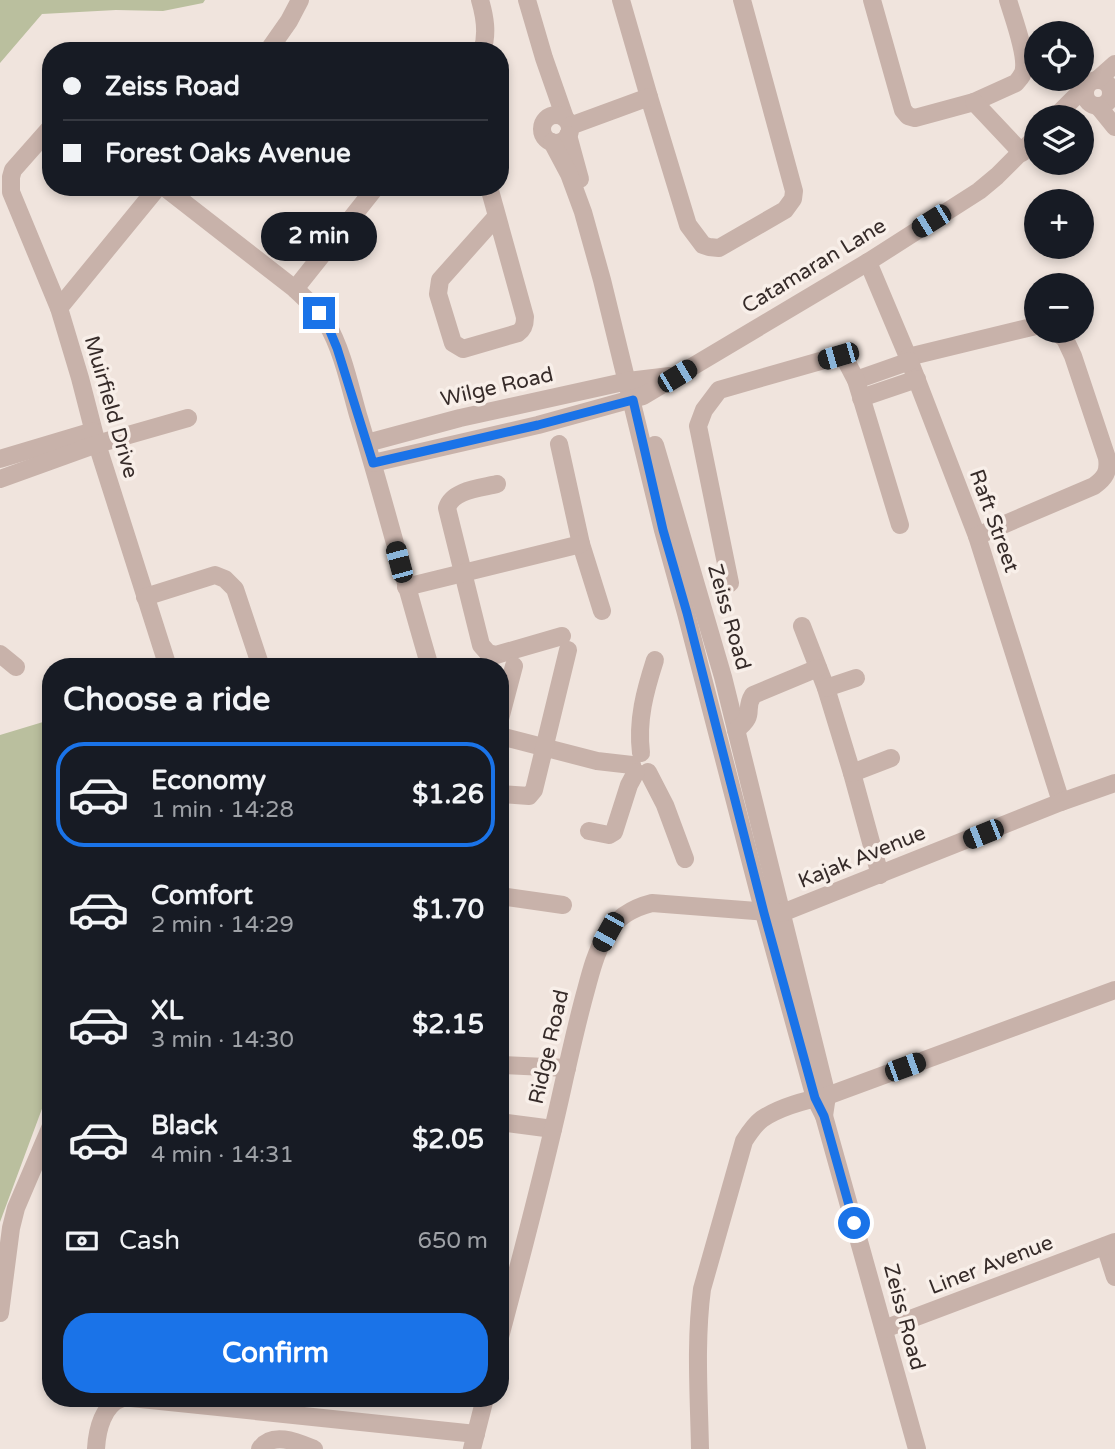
<!DOCTYPE html>
<meta charset="utf-8">
<style>
:root{--surface:#171b24;--page:#20242c;--text:#f1f3f6;--muted:#9ea1a6;--line:#363941;--accent:#1a73e8}
body{margin:0;font-family:"Varela Round",sans-serif;background:var(--page);color:var(--text);height:100vh;display:flex;flex-direction:column;font-size:26px;white-space:nowrap}
*{box-sizing:border-box;margin:0}
p{font-size:23px;color:var(--muted)}
.icon{flex:none;width:38px;height:38px;fill:none;stroke:currentColor;stroke-width:2;stroke-linecap:round;stroke-linejoin:round}
.map{position:relative;flex:1;overflow:hidden}
.details{position:absolute;left:42px;top:658px;width:467px;height:749px;display:flex;flex-direction:column;background:var(--surface);border-radius:28px;box-shadow:0 4px 10px #0003}
.details>*{flex:none}
.guide{position:absolute;left:42px;top:42px;width:467px;height:154px;border-radius:28px;box-shadow:0 4px 10px #0003;display:grid;align-content:center;height:154px;padding:0 21px;background:var(--surface)}
.tools{position:absolute;left:1024px;top:21px;display:grid;gap:14px}
.tools a{display:grid;place-items:center;width:70px;height:70px;border-radius:50%;background:var(--surface);box-shadow:0 4px 10px #0003;font-size:35px}
.end{position:absolute;width:32px;height:32px;margin:-16px;border:9px solid #1a73e8;background:#fff;box-shadow:0 0 0 4px #fff}
.from{border-radius:50%}
.bubble{position:absolute;height:49px;border-radius:24px;background:var(--surface);box-shadow:0 4px 10px #0003;font-size:23px;font-weight:700;line-height:49px;text-align:center}
.car{position:absolute;width:21px;height:42px;margin:-21px -10px;border-radius:9px;box-shadow:0 0 5px 2px #0007;background:linear-gradient(#222 24%,#8ab4d8 0 40%,#222 0 76%,#8ab4d8 0 86%,#222 0)}
.guide b{display:flex;align-items:center;gap:24px;height:66px;font-size:26px}
.guide b+b{border-top:2px solid var(--line)}
.guide i{width:18px;height:18px;background:var(--text)}
ul{padding:0;list-style:none}
li{display:flex;align-items:center;gap:21px;height:105px;margin:0 14px 10px;padding:0 7px;border:4px solid transparent;border-radius:28px}
li div{flex:1}
li b{display:block;font-size:26px}
li em{font-style:normal;font-weight:700}
li.selected{border-color:var(--accent)}
li>.icon{width:63px;height:63px;stroke-width:1.5}
h2{padding:0 21px;font-size:32px;line-height:84px}
.pay{display:flex;align-items:center;gap:18px;height:77px;padding:0 21px;font-size:26px}
.pay p{margin-inline-start:auto}
.primary-button{display:flex;gap:14px;margin-top:auto;padding:14px 21px}
.primary-button a{flex:1;height:80px;border-radius:28px;background:var(--accent);color:#fff;font-size:28px;font-weight:700;line-height:80px;text-align:center}
.map>svg:first-child{display:block}
.green{fill:#babf9e}
.lines{fill:none;stroke-linecap:round;stroke-linejoin:round}
.minor{stroke:#c8b2aa;stroke-width:18}
.route{stroke:#1a73e8;stroke-width:9}
.labels{text-anchor:middle;dominant-baseline:central;stroke-width:7;stroke-linejoin:round;paint-order:stroke}
.street-label{font-size:21px;fill:#362b29;stroke:#f8efe9}
</style>
<div class="map">
<svg width="1115" height="1449" viewBox="0 0 1115 1449">
<rect width="100%" height="100%" fill="#f0e4dd"/>
<g class="green">
<polygon points="0,0 205,0 203,3 163,11 116,10 42,14 0,63"/>
<polygon points="51,713 51,1054 43,1106 0,1222 0,735 43,722"/>
</g>
<g class="lines">
<g class="minor">
<path d="M480 0C485 17 488 34 482 51"/>
<polyline points="527,0 544,58 565,118"/>
<polyline points="621,0 649,97 688,225 703,245 709,247 719,248 785,210 793,199 794,191 742,0"/>
<path d="M872 0 903 110 908 116 915 118 974 102 1016 83C1020 78 1024 74 1024 68 1026 51 1013 17 1008 0"/>
<polyline points="268,51 289,21 300,0"/>
<circle cx="1098" cy="93" r="13"/>
<polyline points="1097,80 1115,64"/>
<polyline points="974,102 1022,153"/>
<polyline points="1098,106 1115,127"/>
<circle cx="556" cy="129" r="14"/>
<polyline points="1055,117 1088,84"/>
<polyline points="570,126 649,97"/>
<polyline points="51,127 13,170 11,177 11,192 59,308 80,378 97,444 168,667"/>
<polyline points="568,135 580,179"/>
<polyline points="552,142 569,174 583,212 602,280 663,530 686,613 764,913 815,1098 824,1116 917,1449"/>
<path d="M164 187 295 289C307 300 319 311 327 324 342 349 350 387 358 415 384 499 405 583 430 667"/>
<path d="M489 187 525 317C525 324 524 329 518 333L463 349 453 343 438 294 440 280 497 216"/>
<polyline points="868,262 908,357 977,536 1061,802"/>
<polyline points="295,289 376,187"/>
<polyline points="59,308 158,187"/>
<polyline points="908,357 1036,326"/>
<polyline points="856,380 910,361"/>
<polyline points="861,398 917,379"/>
<polyline points="367,443 460,418 628,381 670,376"/>
<polyline points="559,444 581,544 602,611"/>
<polyline points="655,445 723,677 827,1096 824,1116"/>
<polyline points="0,459 93,431"/>
<polyline points="373,463 538,425 643,396 868,262 979,191 997,176 1036,137"/>
<polyline points="0,479 97,444 188,418"/>
<path d="M497 484C481 488 452 490 447 508L481 645 488 653 496 655 562 636"/>
<path d="M977 536 1094 486C1105 478 1109 472 1107 458L1073 356 1065 339 1055 331"/>
<polyline points="730,583 698,426 704,410 719,390 838,356 844,357 856,380 900,525"/>
<polyline points="406,587 581,544"/>
<polyline points="145,597 215,575 225,579 235,589 261,667"/>
<polyline points="802,626 826,688 852,773 880,875"/>
<polyline points="0,654 16,667"/>
<polyline points="826,688 856,678"/>
<polyline points="500,719 514,666"/>
<path d="M736 730C757 714 743 711 753 695L818 668"/>
<polyline points="500,736 597,761 632,765"/>
<path d="M641 753C637 720 645 691 655 660"/>
<polyline points="648,772 665,805 685,859"/>
<polyline points="852,773 891,758"/>
<polyline points="500,794 529,796 534,790 568,650"/>
<polyline points="589,831 609,835 614,832 629,785 636,772"/>
<polyline points="500,896 563,905"/>
<polyline points="500,1065 567,1068"/>
<polyline points="500,1122 553,1129"/>
<polyline points="1105,1246 1115,1277"/>
<polyline points="0,1313 11,1228 16,1208 51,1126"/>
<polyline points="884,1329 1115,1242"/>
<path d="M500 1337C521 1258 542 1179 560 1099 568 1063 576 1026 586 990 591 971 596 952 606 935 617 917 632 908 652 903L782 913 1061 802 1115 783"/>
<polyline points="131,1398 476,1434"/>
<path d="M96 1449C97 1430 103 1404 123 1398"/>
<path d="M260 1449C272 1431 297 1442 314 1449"/>
<polyline points="472,1449 485,1398"/>
<path d="M700 1449C699 1396 695 1342 702 1289L744 1141C749 1133 754 1125 762 1119 780 1107 806 1100 827 1096L1115 990"/>
</g>
</g>
<g class="lines">
<polyline class="route" points="319,313 327,324 337,348 373,463 538,425 633,400 663,530 687,613 764,913 815,1098 824,1116 854,1223"/>
</g>
<g class="labels">
<g class="street-label">
<text transform="translate(814 266) rotate(-31)">Catamaran Lane</text>
<text transform="translate(497 387) rotate(-13)">Wilge Road</text>
<text transform="translate(111 407) rotate(74)">Muirfield Drive</text>
<text transform="translate(994 521) rotate(70)">Raft Street</text>
<text transform="translate(729 617) rotate(74)">Zeiss Road</text>
<text transform="translate(862 857) rotate(-22)">Kajak Avenue</text>
<text transform="translate(549 1047) rotate(-77)">Ridge Road</text>
<text transform="translate(991 1265) rotate(-21)">Liner Avenue</text>
<text transform="translate(904 1317) rotate(75)">Zeiss Road</text>
</g>
</g>
</svg>
<div class="tools">
<a><svg class="icon" aria-label="locate" viewBox="0 0 24 24"><circle cx="12" cy="12" r="6"/><path d="M12 2v4M12 18v4M2 12h4M18 12h4"/></svg></a>
<a><svg class="icon" aria-label="layers" viewBox="0 0 24 24"><path d="M12 4l9 5-9 5-9-5zM3 14l9 5 9-5"/></svg></a>
<a>+</a>
<a>−</a>
</div>
<i class="end from" style="left:854px;top:1223px"></i>
<i class="end" style="left:319px;top:313px"></i>
<div class="bubble" style="left:261px;top:212px;width:116px">2 min</div>
<i class="car" style="left:931px;top:221px;rotate:238deg"></i>
<i class="car" style="left:838px;top:356px;rotate:254deg"></i>
<i class="car" style="left:677px;top:376px;rotate:59deg"></i>
<i class="car" style="left:399px;top:562px;rotate:345deg"></i>
<i class="car" style="left:983px;top:834px;rotate:248deg"></i>
<i class="car" style="left:608px;top:932px;rotate:209deg"></i>
<i class="car" style="left:905px;top:1067px;rotate:70deg"></i>
<div class="guide">
<b><i class="from"></i>Zeiss Road</b>
<b><i></i>Forest Oaks Avenue</b>
</div>
<section class="details">
<h2>Choose a ride</h2>
<ul>
<li class="selected"><svg class="icon" aria-label="car" viewBox="0 0 24 24"><path d="M5 17H2v-5l4-1 3-4h7l3 4 3 1v5h-3M9 17h6M6 11h13"/><circle cx="7" cy="17" r="2"/><circle cx="17" cy="17" r="2"/></svg><div><b>Economy</b><p>1 min · 14:28</p></div><em>$1.26</em></li>
<li><svg class="icon" aria-label="car" viewBox="0 0 24 24"><path d="M5 17H2v-5l4-1 3-4h7l3 4 3 1v5h-3M9 17h6M6 11h13"/><circle cx="7" cy="17" r="2"/><circle cx="17" cy="17" r="2"/></svg><div><b>Comfort</b><p>2 min · 14:29</p></div><em>$1.70</em></li>
<li><svg class="icon" aria-label="car" viewBox="0 0 24 24"><path d="M5 17H2v-5l4-1 3-4h7l3 4 3 1v5h-3M9 17h6M6 11h13"/><circle cx="7" cy="17" r="2"/><circle cx="17" cy="17" r="2"/></svg><div><b>XL</b><p>3 min · 14:30</p></div><em>$2.15</em></li>
<li><svg class="icon" aria-label="car" viewBox="0 0 24 24"><path d="M5 17H2v-5l4-1 3-4h7l3 4 3 1v5h-3M9 17h6M6 11h13"/><circle cx="7" cy="17" r="2"/><circle cx="17" cy="17" r="2"/></svg><div><b>Black</b><p>4 min · 14:31</p></div><em>$2.05</em></li>
</ul>
<div class="pay"><svg class="icon" aria-label="cash" viewBox="0 0 24 24"><path d="M3 7h18v10H3z"/><circle cx="12" cy="12" r="2"/></svg>Cash<p>650 m</p></div>
<div class="primary-button"><a>Confirm</a></div>
</section>
</div>
